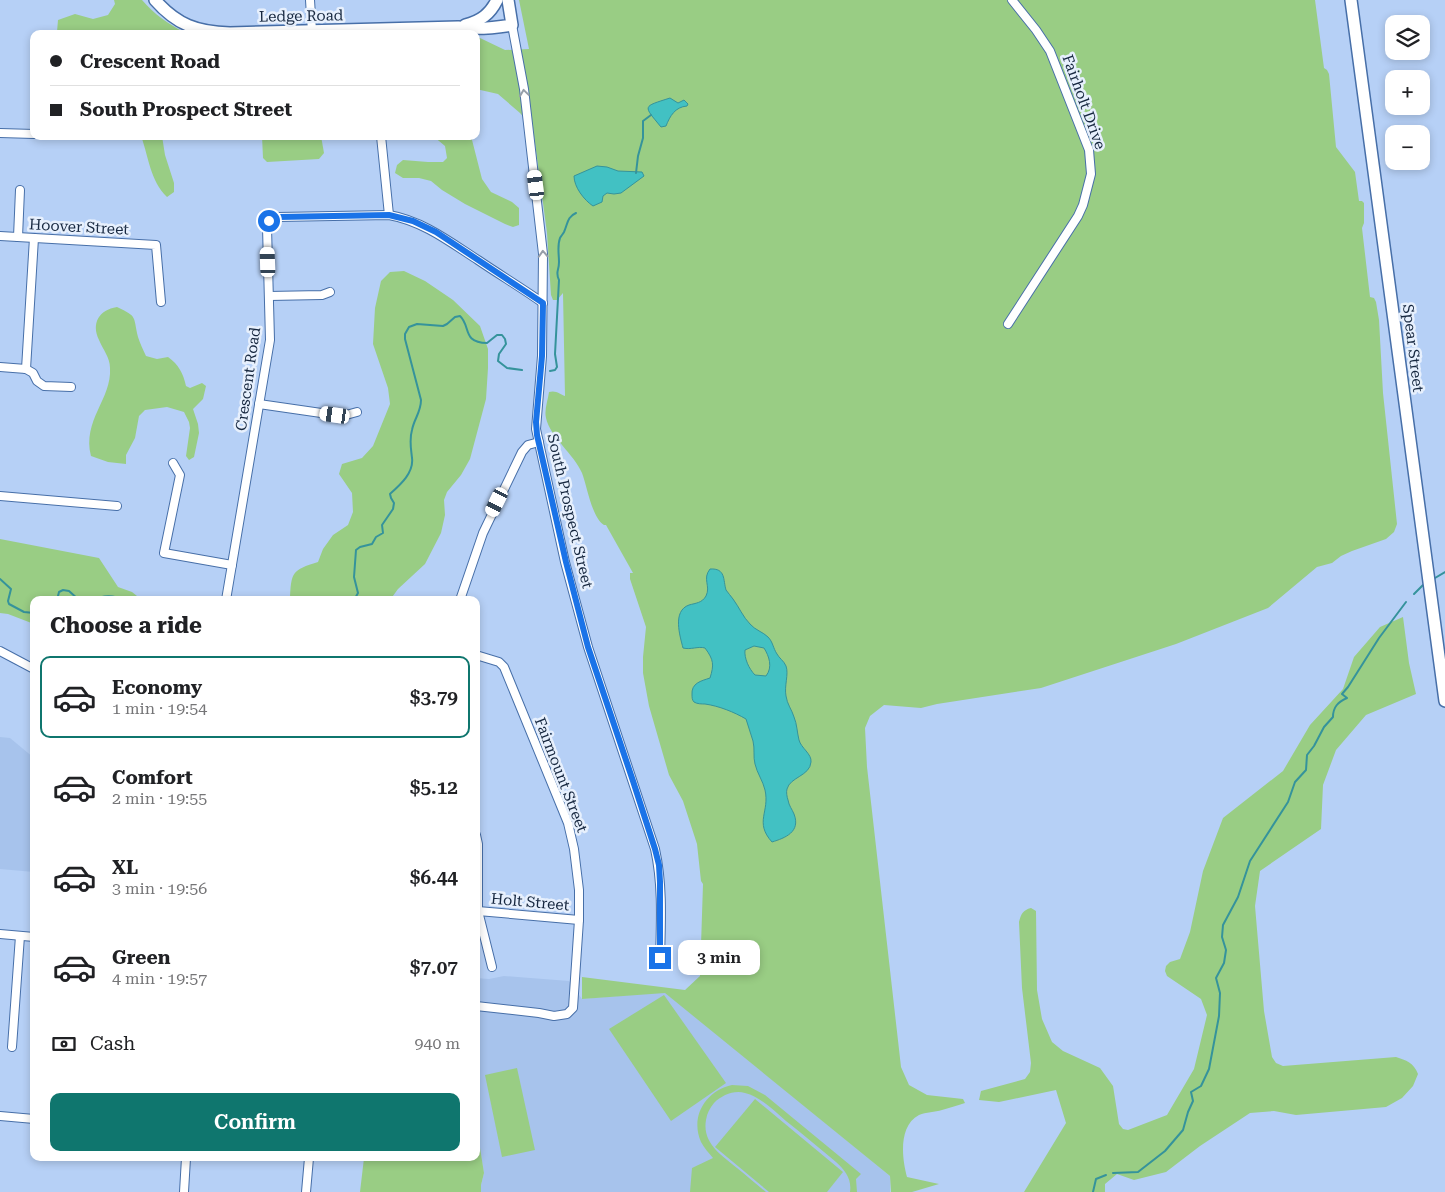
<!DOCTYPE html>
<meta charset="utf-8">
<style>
:root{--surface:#fff;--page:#f2f2f2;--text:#202124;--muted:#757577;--line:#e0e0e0;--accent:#0f766e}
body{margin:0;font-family:"Roboto Serif",serif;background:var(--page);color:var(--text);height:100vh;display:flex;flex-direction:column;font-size:19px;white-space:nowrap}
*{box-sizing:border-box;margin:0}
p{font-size:16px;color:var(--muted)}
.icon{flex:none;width:28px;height:28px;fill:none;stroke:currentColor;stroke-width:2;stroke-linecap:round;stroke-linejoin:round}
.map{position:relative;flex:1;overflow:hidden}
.side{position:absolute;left:30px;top:596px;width:450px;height:565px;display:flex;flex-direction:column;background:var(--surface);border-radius:10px;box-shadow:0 2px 8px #0003}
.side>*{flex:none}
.hud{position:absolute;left:30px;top:30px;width:450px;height:110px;border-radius:10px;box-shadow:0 2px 8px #0003;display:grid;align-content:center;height:110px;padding:0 20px;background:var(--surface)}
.fabs{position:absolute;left:1385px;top:15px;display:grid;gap:10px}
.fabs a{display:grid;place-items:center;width:45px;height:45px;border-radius:10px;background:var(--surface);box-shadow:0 2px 8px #0003;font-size:25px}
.end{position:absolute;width:22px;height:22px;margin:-11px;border:6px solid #1a73e8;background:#fff;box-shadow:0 0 0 2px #fff}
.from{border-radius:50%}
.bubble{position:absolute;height:35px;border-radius:10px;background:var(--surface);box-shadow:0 2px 8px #0003;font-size:16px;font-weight:600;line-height:35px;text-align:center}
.car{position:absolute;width:15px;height:30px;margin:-15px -8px;border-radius:6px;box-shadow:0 0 4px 1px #0007;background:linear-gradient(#fff 24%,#345 0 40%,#fff 0 76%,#345 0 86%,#fff 0)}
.hud b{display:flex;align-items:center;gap:18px;height:48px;font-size:19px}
.hud b+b{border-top:1px solid var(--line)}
.hud i{width:12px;height:12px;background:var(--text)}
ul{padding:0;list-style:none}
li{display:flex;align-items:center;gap:15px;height:82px;margin:0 10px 8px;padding:0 10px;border:2px solid transparent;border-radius:10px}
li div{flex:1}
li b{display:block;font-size:19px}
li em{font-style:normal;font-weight:600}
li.selected{border-color:var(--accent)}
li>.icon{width:45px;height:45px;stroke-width:1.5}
h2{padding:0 20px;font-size:22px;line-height:60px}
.pay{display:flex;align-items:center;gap:12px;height:55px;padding:0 20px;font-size:19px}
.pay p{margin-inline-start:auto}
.primary-button{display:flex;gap:10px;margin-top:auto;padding:10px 20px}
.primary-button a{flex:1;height:58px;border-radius:10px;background:var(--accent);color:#fff;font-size:20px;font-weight:600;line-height:58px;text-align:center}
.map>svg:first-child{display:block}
.built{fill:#a7c3ec}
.green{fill:#99cd84}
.water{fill:#42c1c3;stroke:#35939b;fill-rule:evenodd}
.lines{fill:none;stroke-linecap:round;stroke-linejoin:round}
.stream{stroke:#35939b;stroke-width:2}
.street-casing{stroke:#476fa8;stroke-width:10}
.secondary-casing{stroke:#476fa8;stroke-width:14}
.street{stroke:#fff;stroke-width:8}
.secondary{stroke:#fff;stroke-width:11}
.oneway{stroke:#969ea9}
.route{stroke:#1a73e8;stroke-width:6}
.labels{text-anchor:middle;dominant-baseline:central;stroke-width:5;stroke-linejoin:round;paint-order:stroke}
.street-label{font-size:15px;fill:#16273f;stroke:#e7f0fd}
</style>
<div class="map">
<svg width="1445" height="1192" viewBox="0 0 1445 1192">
<rect width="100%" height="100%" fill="#b6d0f6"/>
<g class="built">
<polygon points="0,737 10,738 34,758 34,872 0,869"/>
<polygon points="504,976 569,981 582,999 665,992 890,1176 890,1192 481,1192 481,1185 484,1173 476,1122 476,978 489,979"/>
</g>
<g class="green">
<path d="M114 0H142C154 14 168 24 184 32V34H59L57 32 58 20 75 14 93 19 108 15 115 4Z"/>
<path d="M519 0H1315L1324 68 1327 70 1329 74 1336 147 1355 172 1359 201H1362L1364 203V223L1362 228 1370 297 1374 298 1376 302 1379 320 1383 393 1397 524 1394 532 1386 539 1352 551 1341 556 1332 563 1317 567 1268 608 1176 644 1041 688 937 704 921 708 884 705 870 716 865 728 867 767 901 1067 909 1085 927 1095 963 1099 965 1103C958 1105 950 1108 942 1110 935 1112 926 1112 919 1115 898 1126 902 1159 907 1177L939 1184 912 1192H891L890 1176 665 993 582 999V977L685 990 700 976 703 884 701 881 697 844 683 801 669 775 649 706 643 673V657L646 627 630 579V573H633L606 525H604C592 518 587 486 582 473 574 454 550 437 546 418 544 410 548 400 549 392 556 390 560 394 565 396L563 293 557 300H553L551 295 547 233 533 128 520 113 498 94 476 89V38H480L505 50 529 49Z"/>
<path d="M141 136H162L165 155 174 183V192L167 197C150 180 149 158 141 136Z"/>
<polygon points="262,136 321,136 324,153 319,159 267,162 263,158"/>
<polygon points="433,136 471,136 482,179 491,192 512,202 519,208 519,225 513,227 505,224 465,204 442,190 431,181 419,178 403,178 395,173 397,165 403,160 428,162 443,162 447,158 445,146"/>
<path d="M404 271 425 281 453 300 480 326 488 349V368L486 399 470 459 461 475 447 492 444 500 445 515 441 533 425 564 398 589 390 600H290C291 572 292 570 318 562L323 549 333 535 348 525 353 512 352 493 339 474 342 464 362 458 373 446 390 404 388 388 373 344 375 308 381 281 390 272Z"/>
<path d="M117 307C138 317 133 316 138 337 140 343 143 350 146 356L157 359 168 357C179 365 183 373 186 386L190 388 202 383 206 386 203 399 193 409 198 424 199 433 194 457 189 460 186 456 190 428 189 422 184 412 167 407 145 410 139 416 135 438 126 455V464L108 462 91 456C82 420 112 399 110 368 110 357 103 350 99 340 91 323 99 310 117 307Z"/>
<polygon points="0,539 99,558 118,587 132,592 142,600 34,600 34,624 8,614 0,613"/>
<path d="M1403 617 1409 663 1416 694 1366 715 1336 750 1323 785 1321 829 1260 871 1255 906 1264 1011 1272 1057 1276 1063 1283 1066 1396 1057C1406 1060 1414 1063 1418 1074L1413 1086 1402 1098 1386 1107 1296 1115 1274 1111 1250 1113 1200 1146 1166 1172 1134 1180 1117 1174 1105 1184V1192H1024L1066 1123 1056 1090 999 1102 979 1100 981 1091 1025 1079 1030 1072 1031 1063 1022 988 1019 922C1021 914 1023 910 1031 908L1036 911 1037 990 1042 1019 1052 1042 1063 1051 1100 1068 1113 1086 1119 1124 1123 1129 1128 1130 1167 1115 1194 1069 1207 1015 1201 999 1167 976 1165 971 1166 966 1170 962 1180 959 1190 932 1203 871 1223 818 1283 771 1310 725 1343 689 1354 657 1380 627Z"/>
<polygon points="664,995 726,1083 671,1121 609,1029"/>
<polygon points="517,1068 535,1150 502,1157 485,1075"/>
<path d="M732 1085 748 1086 765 1095 861 1174 856 1179 857 1192H850C852 1179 845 1170 836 1162 819 1148 803 1134 786 1121 774 1111 761 1097 745 1093 734 1090 722 1095 714 1103 710 1108 707 1113 706 1120 702 1143 721 1155 737 1168 747 1176 756 1184 766 1192H690L692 1168 713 1158C709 1153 704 1148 701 1142 690 1117 705 1091 732 1085Z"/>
<polygon points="755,1099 843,1172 827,1192 769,1192 715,1147"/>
<polygon points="476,1122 484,1173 481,1185 481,1192 360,1192 364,1158 476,1158"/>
</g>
<g class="water">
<path d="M670 98 678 103 684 100 688 104 687 106C675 107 670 116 666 126L661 127C643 105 642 107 670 98Z"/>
<path d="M597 166 607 167 618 171 642 172 644 176 621 193 614 194 607 193 603 196 602 202 593 206C584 200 574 187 574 176Z"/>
<path d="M710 569C726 568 723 580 726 590 728 593 731 596 733 599 739 607 743 617 750 624 755 630 763 632 768 637 773 642 773 648 777 654 779 658 784 661 786 666 789 674 784 686 786 696 787 704 792 710 794 717 797 724 797 732 799 740 801 748 812 754 811 762 810 776 790 777 787 789 786 792 787 797 788 800 789 806 792 809 794 814 801 832 785 838 772 842 754 822 770 812 765 790 763 781 757 773 755 764 753 757 755 749 753 741 751 734 748 726 746 719 734 712 719 706 705 704 702 704 697 704 694 702 692 700 692 697 692 695 691 683 701 681 710 678 714 665 714 660 705 648 698 646 691 650 683 648 680 636 672 611 689 605 696 603 702 603 706 596 711 586 702 579 710 569ZM754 646 764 648C769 656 773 667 766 676L755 675C749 669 744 658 745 650Z"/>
</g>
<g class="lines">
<g class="stream">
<polyline points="636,173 638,156 643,138 643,121 651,115"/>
<path d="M550 371 555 370 557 367 555 354 559 280C555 272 559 271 559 262 559 254 557 246 560 238 561 236 563 234 564 232 568 223 567 217 576 213"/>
<polyline points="1435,578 1445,572"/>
<polyline points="0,579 11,589 8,601 9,604 24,612 34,613"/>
<polyline points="1414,594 1423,585"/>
<polyline points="57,600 59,592 63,590 69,591 79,600"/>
<path d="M95 600C102 595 115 595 122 600"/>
<path d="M354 600 358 593 354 577 356 550 360 547 372 544 376 537 383 533 382 525 393 509 394 503 391 498 390 494C400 485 414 473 412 458 411 448 409 440 412 430 414 419 421 412 421 400L405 339V334L409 327 417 324 443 326 447 324 455 317 460 316C471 326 462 343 487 343L497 335H502L505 339 506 344 499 354 498 361 507 368 522 370"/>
<path d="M1113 1173 1138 1172 1165 1151 1183 1130 1188 1112 1193 1101 1191 1092 1201 1086 1209 1069 1219 1016 1220 993 1216 978 1224 963 1226 950 1222 937 1223 925 1238 897 1250 861 1288 802 1295 782 1306 770 1307 755 1314 746 1324 727 1333 717C1333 707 1338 702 1347 698L1342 694 1348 687 1379 638 1406 602"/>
<polyline points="1093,1192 1096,1179 1106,1175"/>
</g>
<g class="street-casing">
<g id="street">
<polyline points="310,0 312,31"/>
<path d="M512 25 524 89 543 254 542 356 536 429 565 562 588 647 655 849C663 885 661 922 660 958"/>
<polyline points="0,133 34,134"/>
<polyline points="381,136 389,215"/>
<polyline points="0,236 156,245 161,302"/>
<polyline points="18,237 20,190"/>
<polyline points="269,296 322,295 330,292"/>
<polyline points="1008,324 1078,216 1083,205 1091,174 1089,150 1050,51 1036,30 1012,0"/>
<polyline points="0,367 26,369 33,373 37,381 44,386 71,387"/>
<polyline points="26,369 34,238"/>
<polyline points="259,404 335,415 346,415 357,412"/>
<polyline points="173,463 180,475 164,553 232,565"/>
<polyline points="0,496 117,506"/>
<path d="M226 600 270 340 267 227 268 224 271 218 278 217 389 215C423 221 450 242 478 260 500 275 522 288 543 303"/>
<polyline points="460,600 483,533 522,452 528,445 539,442"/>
<polyline points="0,651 34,669"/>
<polyline points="476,655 499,662 504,667 568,823 574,849 579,890 579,920 573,1008 567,1014 554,1016 539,1013 476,1006"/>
<polyline points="476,835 478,844 478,911 492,967"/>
<polyline points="478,911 579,920"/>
<polyline points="0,934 34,937"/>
<polyline points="12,1047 20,936"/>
<polyline points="0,1116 34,1119"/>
<polyline points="184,1192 186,1158"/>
<polyline points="306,1192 309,1158"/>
</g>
</g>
<g class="secondary-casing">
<g id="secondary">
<path d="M155 0C177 25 197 32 230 33L458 27C476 30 494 28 512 25L508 0"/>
<polyline points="1351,0 1445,701"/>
<path d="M465 25C481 21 490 14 497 0"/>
</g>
</g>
<use href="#street" class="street"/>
<use href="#secondary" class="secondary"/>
</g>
<defs><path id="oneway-chevron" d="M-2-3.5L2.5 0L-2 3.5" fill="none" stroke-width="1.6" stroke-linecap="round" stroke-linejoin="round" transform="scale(1.25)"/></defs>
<g class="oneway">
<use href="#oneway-chevron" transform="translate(524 93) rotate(-98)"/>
<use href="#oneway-chevron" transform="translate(543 254) rotate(-93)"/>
</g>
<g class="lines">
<polyline class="route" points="269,221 271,218 278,217 389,215 413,221 436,232 543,303 542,356 536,422 537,435 566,562 588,647 633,781 655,849 659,865 660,882 660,958"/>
</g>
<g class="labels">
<g class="street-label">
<text transform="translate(301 16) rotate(-1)">Ledge Road</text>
<text transform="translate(1084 102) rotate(70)">Fairholt Drive</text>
<text transform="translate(79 227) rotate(3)">Hoover Street</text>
<text transform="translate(1413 348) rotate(83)">Spear Street</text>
<text transform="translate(248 379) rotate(-82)">Crescent Road</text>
<text transform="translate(570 511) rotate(77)">South Prospect Street</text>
<text transform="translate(561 775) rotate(69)">Fairmount Street</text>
<text transform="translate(530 902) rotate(5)">Holt Street</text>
</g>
</g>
</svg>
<div class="fabs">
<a><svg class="icon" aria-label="layers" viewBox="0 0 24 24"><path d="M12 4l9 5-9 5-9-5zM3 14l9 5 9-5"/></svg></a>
<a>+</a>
<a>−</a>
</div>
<i class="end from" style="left:269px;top:221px"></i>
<i class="end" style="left:660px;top:958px"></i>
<div class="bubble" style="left:678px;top:940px;width:82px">3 min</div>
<i class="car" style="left:536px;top:185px;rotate:353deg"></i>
<i class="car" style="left:268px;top:262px;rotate:358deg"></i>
<i class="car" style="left:335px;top:415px;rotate:278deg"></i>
<i class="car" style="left:497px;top:502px;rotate:206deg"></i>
<div class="hud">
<b><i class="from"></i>Crescent Road</b>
<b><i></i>South Prospect Street</b>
</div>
<section class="side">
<h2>Choose a ride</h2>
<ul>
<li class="selected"><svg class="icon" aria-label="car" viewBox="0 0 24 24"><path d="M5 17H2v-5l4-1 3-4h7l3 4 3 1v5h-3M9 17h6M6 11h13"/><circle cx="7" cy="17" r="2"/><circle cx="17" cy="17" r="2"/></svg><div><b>Economy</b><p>1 min · 19:54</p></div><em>$3.79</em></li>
<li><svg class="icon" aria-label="car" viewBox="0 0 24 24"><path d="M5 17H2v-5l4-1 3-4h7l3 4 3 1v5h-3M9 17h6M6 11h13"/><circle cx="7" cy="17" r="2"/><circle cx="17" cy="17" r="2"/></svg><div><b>Comfort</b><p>2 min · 19:55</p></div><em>$5.12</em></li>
<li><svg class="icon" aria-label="car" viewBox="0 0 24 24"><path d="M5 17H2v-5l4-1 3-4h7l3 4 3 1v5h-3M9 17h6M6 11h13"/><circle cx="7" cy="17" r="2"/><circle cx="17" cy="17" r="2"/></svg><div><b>XL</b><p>3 min · 19:56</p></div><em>$6.44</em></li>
<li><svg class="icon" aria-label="car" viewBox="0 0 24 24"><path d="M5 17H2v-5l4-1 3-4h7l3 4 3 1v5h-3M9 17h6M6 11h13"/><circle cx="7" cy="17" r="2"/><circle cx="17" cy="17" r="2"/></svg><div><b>Green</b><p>4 min · 19:57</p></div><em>$7.07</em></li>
</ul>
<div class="pay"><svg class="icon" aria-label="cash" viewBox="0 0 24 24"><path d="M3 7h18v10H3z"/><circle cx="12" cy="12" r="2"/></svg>Cash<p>940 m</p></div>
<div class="primary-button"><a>Confirm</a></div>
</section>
</div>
